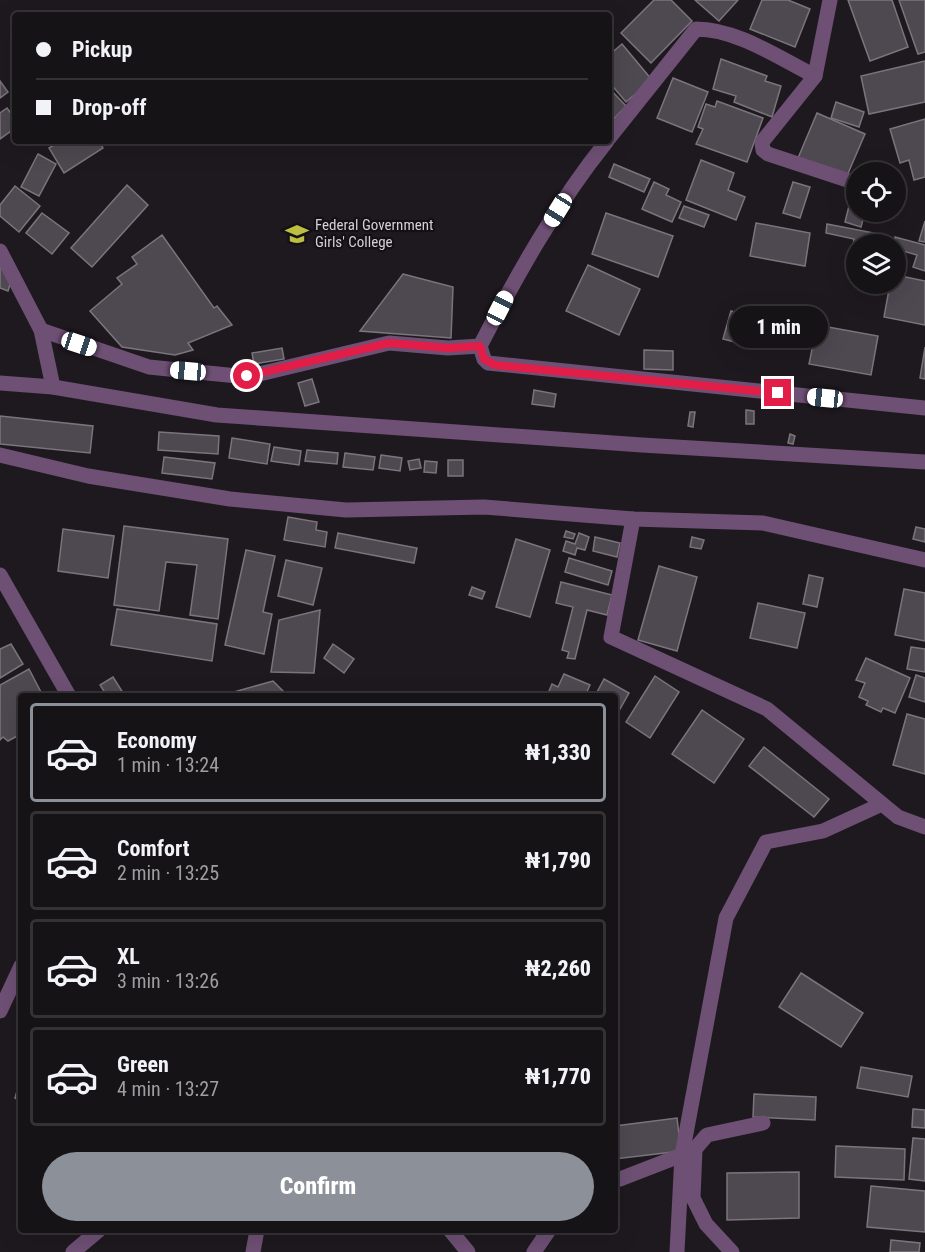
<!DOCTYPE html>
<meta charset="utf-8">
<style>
:root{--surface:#161317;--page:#1f1c20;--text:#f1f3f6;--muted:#9e9ea1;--line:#353236;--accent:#8c9099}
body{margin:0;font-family:"Roboto Condensed",sans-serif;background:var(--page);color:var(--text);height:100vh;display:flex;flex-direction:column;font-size:22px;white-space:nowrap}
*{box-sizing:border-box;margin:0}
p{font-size:20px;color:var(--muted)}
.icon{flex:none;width:33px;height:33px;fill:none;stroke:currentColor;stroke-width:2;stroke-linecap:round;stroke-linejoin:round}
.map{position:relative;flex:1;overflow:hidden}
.details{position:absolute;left:18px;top:693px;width:600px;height:540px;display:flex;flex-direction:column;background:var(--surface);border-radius:6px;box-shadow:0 6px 24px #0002,0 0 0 2px var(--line)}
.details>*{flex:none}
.hud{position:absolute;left:12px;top:12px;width:600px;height:132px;border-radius:6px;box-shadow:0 6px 24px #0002,0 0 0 2px var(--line);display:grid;align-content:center;height:132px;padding:0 24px;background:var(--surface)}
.tools{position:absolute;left:846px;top:162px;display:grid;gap:12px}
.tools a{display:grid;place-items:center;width:60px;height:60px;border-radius:50%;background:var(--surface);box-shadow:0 6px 24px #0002,0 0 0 2px var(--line);font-size:30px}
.end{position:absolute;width:27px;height:27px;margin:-14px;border:8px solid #e11d48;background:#fff;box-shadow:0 0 0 3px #fff}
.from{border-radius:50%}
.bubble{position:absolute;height:42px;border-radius:21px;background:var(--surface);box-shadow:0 6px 24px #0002,0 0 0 2px var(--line);font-size:20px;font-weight:800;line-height:42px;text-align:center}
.car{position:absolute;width:18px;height:36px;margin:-18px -9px;border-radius:8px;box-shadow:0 0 4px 2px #0007;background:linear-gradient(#fff 24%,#345 0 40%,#fff 0 76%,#345 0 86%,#fff 0)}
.hud b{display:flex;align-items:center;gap:21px;height:57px;font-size:22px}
.hud b+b{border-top:2px solid var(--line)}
.hud i{width:15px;height:15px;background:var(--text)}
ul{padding:10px 0 0;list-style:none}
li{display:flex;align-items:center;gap:18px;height:99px;margin:0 12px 9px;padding:0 12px;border:3px solid var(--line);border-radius:6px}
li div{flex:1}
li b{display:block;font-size:22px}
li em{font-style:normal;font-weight:800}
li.current{border-color:var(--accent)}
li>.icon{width:54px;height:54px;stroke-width:1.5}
.button{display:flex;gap:12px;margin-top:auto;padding:12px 24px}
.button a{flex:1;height:69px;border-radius:36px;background:var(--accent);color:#fff;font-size:24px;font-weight:800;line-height:69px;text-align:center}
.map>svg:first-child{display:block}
.building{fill:#4e4850;stroke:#7b747c;stroke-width:1.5}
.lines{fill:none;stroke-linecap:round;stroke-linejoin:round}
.minor{stroke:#6e5074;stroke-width:15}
.tertiary{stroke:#6e5074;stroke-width:15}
.route{stroke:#e11d48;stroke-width:8}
.labels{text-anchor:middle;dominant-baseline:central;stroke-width:4.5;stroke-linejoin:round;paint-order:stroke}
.poi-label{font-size:15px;fill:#d4d0d5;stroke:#151016;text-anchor:start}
</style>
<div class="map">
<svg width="925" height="1252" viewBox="0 0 925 1252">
<rect width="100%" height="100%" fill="#1e191f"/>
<g class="building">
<polygon points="654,0 671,0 692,21 651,63 621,33"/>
<polygon points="695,0 738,0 719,21"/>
<polygon points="762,0 788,0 810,9 795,47 750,29"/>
<polygon points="848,0 892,0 908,47 870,61"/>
<polygon points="899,0 925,0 925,52 918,54"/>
<polygon points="622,44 652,80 626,102 609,82 609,55"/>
<polygon points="721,59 767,76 765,81 781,86 772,117 734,102 736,96 713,89"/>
<polygon points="925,61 925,102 869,114 861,76"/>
<polygon points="673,78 708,92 692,132 657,118"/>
<polygon points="0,81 8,92 0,98"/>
<polygon points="609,88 626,106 609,124"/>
<polygon points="717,101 763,118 747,162 696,144 703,129 698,127 706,104 715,107"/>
<polygon points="836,102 864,112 859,127 831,118"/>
<polygon points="7,108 15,119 15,128 0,139 0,113"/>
<polygon points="817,113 865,134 846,178 798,158"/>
<polygon points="925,119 925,177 914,180 909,160 900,163 890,129"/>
<polygon points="60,141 99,141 103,148 64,173 49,148"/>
<polygon points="38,154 56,164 39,196 21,187"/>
<polygon points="701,160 734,173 728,190 745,197 736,220 686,200"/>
<polygon points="614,164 650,179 644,192 609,177"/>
<polygon points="654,182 669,189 666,195 681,202 672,222 642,209"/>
<polygon points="793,182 810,187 800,218 783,213"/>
<polygon points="127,185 148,205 92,267 71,248"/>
<polygon points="15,186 40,206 19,232 0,216 0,205"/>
<polygon points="851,198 856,199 856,212 865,212 861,227 845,222"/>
<polygon points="684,206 709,215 704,227 679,218"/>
<polygon points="42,213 69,233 52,254 26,233"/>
<polygon points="606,213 673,236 658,277 592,254"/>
<polygon points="925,221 925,242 919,241"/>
<polygon points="756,223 810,233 805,266 750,256"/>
<polygon points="827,224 874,233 873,242 863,240 862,244 856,244 856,257 851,256 854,239 826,233"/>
<polygon points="162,235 214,308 217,306 232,325 188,343 193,350 175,355 122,347 90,311 122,284 117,278 137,264 132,257"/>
<polygon points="895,237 925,245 925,271 913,267 917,255 896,249"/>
<polygon points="0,259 15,268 8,291 0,288"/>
<polygon points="588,265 640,289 619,335 566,311"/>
<polygon points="403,274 453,287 451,338 360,331"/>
<polygon points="896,275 925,281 925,325 884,317 890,284 896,284"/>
<polygon points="731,311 746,315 739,343 723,339"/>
<polygon points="817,325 878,336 871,375 809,364"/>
<polygon points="925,347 925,379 920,378"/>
<polygon points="282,348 284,359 254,364 252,353"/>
<polygon points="644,350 673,351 673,370 644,369"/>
<polygon points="312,379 319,402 305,406 298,383"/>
<polygon points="534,390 556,394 554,407 532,404"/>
<polygon points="746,410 754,411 754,424 746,424"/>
<polygon points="690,412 695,412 693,427 688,426"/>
<polygon points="0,416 93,426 90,453 0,444"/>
<polygon points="159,432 219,436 218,454 158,450"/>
<polygon points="790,434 795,436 793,444 788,443"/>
<polygon points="232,438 270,444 267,464 229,458"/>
<polygon points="274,447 301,451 299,465 271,461"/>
<polygon points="307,450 338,453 337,464 305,461"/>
<polygon points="345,453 375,457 373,470 343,467"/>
<polygon points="381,455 402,458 400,471 379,468"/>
<polygon points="164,457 215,463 212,479 162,473"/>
<polygon points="419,459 421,468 410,470 408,461"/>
<rect x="448" y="460" width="15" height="16"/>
<polygon points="425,461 437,462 436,473 424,472"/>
<polygon points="288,517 317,522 316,530 327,532 325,547 284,540"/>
<polygon points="124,526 228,539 218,619 190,615 197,565 166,562 159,611 114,605"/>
<polygon points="916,527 925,529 925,542 913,539"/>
<polygon points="63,529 114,536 108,578 58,571"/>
<polygon points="566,531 575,534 573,539 564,537"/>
<polygon points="338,533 417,548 414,563 335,548"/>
<polygon points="579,533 589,537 585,550 577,548 575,555 563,551 566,541 575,544"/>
<polygon points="595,537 620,543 617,557 593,551"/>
<polygon points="692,537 704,540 701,549 690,547"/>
<polygon points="516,539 550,550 530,617 496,607"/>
<polygon points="246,550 275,556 263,612 272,614 264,654 225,645"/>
<polygon points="569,558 612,571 608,585 565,572"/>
<polygon points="286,560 322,568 313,605 278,596"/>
<polygon points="659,566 697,577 677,651 638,640"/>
<polygon points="809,575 823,578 817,607 803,604"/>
<polygon points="561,582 612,595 607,615 587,610 575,659 567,658 569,652 562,650 573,607 556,603"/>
<polygon points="472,587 485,592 482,599 469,595"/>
<polygon points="904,589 925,593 925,641 895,635"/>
<polygon points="758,603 805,613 797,648 750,638"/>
<polygon points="117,609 217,624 212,661 111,645"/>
<polygon points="320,610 314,673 271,672 279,620"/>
<polygon points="11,644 23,664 0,678 0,649"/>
<polygon points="333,644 354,659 344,673 324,658"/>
<polygon points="911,647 925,649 925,672 907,669"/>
<polygon points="866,658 910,678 895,713 883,708 881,712 866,705 868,701 859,697 865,683 856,680"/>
<polygon points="29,669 43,696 21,696 21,734 8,741 3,737 0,740 0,685"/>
<polygon points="564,674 590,685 585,696 547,696 552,684 558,687"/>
<polygon points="916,675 925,678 925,702 909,697"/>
<polygon points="655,676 679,692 650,738 626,722"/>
<polygon points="113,677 125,696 107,696 100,685"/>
<polygon points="604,679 629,693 615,718 615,696 595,696"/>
<polygon points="273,681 288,696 236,696 234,692"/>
<polygon points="702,710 744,739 714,783 672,754"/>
<polygon points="907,714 925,719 925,774 893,765"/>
<polygon points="764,747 829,799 814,817 749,766"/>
<polygon points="801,973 863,1013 841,1047 779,1007"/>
<polygon points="861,1067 912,1076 908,1097 857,1088"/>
<polygon points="21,1077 21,1101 15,1098"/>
<polygon points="754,1094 816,1097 815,1120 753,1117"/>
<polygon points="913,1109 925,1110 925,1128 912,1127"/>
<polygon points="677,1118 681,1151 615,1159 615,1126"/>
<polygon points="913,1138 925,1139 925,1181 909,1179"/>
<polygon points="836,1146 905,1149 904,1180 835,1177"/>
<polygon points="799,1172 799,1218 727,1220 727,1173"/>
<polygon points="871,1186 925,1191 925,1232 867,1227"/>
<polygon points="891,1240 920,1243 919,1252 890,1252"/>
</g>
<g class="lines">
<g class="minor">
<polyline points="830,0 815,76 762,142 763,150 768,154 856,183"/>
<path d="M609 138 696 29C737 29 779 58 815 76"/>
<path d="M607 141C557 203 517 275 480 346L484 359 488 363 925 408"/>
<polyline points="0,251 41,330 53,387"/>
<polyline points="41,330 149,367 247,377 389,343 448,348 480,346"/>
<polyline points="0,455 88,476 230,499 346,510 484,507 633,519 763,523 925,560"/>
<polyline points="633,519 611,637 767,709 898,817 925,827"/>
<polyline points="0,575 69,696"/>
<polyline points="0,1011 21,966"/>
<polyline points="615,1177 620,1179 682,1155"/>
<polyline points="450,1230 468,1252"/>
<polyline points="73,1252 99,1230"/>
<polyline points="253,1252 257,1230"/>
<polyline points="534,1252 549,1230"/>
<polyline points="677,1252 682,1155 726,918 766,842 823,831 882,804"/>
<polyline points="732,1252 706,1224 693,1198 695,1149 707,1135 763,1123"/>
</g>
<polyline class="tertiary" points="0,383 53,387 217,415 642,445 925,462"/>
</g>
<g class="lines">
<polyline class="route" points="247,376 389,343 448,348 480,346 484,359 495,365 778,393"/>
</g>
<defs>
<g id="university-bare" transform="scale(1.8)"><path d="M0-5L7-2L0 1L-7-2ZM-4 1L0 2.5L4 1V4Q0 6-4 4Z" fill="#bdbf43" stroke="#151016" stroke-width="2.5" paint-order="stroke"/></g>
</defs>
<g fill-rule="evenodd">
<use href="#university-bare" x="297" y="234"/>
</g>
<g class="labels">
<g class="poi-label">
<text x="315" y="225">Federal Government<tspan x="315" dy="17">Girls' College</tspan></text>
</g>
</g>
</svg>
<div class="tools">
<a><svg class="icon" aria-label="locate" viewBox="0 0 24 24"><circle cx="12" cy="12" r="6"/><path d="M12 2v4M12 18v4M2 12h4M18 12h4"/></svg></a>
<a><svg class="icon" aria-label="layers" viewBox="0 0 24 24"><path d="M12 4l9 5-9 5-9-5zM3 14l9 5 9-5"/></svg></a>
</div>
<i class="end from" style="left:247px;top:376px"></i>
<i class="end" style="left:778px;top:393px"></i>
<div class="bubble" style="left:729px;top:306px;width:99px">1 min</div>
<i class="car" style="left:558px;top:210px;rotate:212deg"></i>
<i class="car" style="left:500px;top:308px;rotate:27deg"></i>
<i class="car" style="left:79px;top:344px;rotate:108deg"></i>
<i class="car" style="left:188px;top:371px;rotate:275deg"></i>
<i class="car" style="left:825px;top:398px;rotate:276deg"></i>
<div class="hud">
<b><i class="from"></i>Pickup</b>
<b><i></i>Drop-off</b>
</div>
<section class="details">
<ul>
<li class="current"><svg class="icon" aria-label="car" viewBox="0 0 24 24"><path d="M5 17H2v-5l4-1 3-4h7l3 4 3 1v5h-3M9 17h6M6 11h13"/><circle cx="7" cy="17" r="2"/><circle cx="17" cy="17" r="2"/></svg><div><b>Economy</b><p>1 min · 13:24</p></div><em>₦1,330</em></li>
<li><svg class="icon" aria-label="car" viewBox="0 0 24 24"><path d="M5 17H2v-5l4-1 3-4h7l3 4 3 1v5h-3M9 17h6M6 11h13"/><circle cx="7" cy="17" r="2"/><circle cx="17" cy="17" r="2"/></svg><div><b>Comfort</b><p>2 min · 13:25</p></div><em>₦1,790</em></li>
<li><svg class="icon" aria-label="car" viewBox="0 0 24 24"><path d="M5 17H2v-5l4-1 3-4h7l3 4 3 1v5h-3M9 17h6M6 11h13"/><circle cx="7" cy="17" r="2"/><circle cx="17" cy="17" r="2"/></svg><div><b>XL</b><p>3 min · 13:26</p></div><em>₦2,260</em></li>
<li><svg class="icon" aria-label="car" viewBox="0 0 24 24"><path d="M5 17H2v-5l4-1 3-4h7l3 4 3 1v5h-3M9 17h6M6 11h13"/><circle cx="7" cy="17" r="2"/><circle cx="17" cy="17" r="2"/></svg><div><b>Green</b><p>4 min · 13:27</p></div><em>₦1,770</em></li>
</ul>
<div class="button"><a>Confirm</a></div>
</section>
</div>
